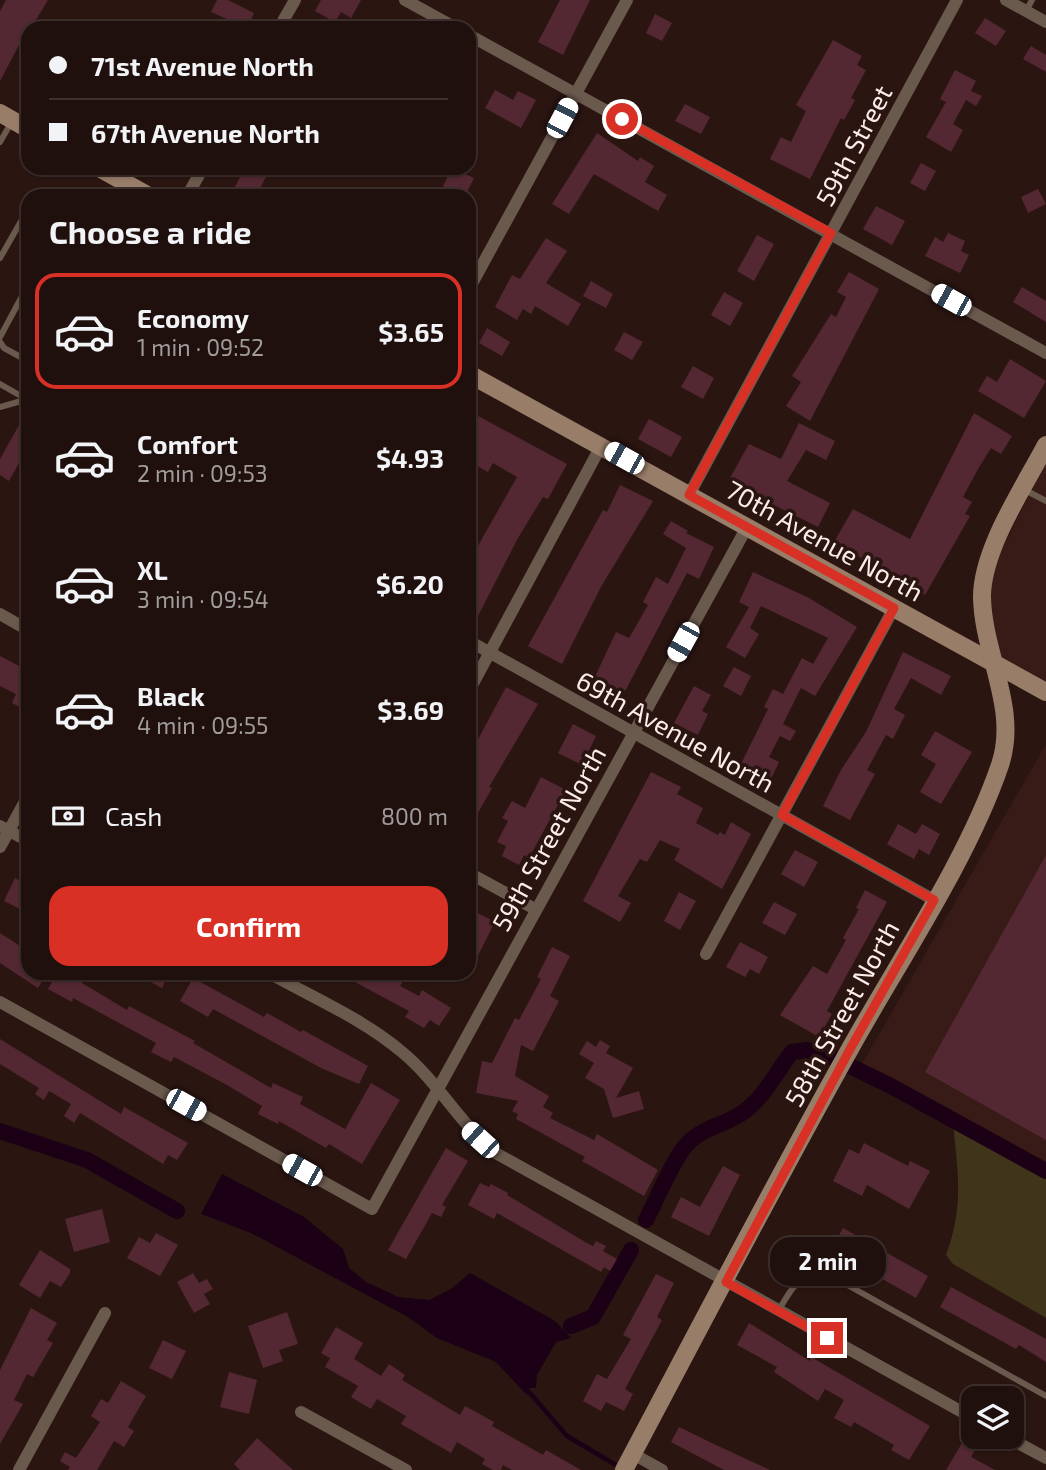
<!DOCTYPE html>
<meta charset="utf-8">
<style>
:root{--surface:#20100d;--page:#281916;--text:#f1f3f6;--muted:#a29d9d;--line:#3d302e;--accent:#d93025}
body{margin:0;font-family:"Exo 2",sans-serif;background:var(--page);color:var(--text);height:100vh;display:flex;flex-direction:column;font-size:26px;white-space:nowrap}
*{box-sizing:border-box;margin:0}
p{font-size:23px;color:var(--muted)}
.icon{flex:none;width:38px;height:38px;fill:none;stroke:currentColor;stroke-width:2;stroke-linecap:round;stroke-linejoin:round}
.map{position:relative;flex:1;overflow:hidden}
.sheet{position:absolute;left:21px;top:189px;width:455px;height:791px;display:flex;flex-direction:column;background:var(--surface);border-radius:21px;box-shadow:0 2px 5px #0004,0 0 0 2px var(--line)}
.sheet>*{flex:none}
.hud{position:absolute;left:21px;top:21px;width:455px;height:154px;border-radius:21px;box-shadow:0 2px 5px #0004,0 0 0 2px var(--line);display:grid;align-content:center;height:154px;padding:0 28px;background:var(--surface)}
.controls{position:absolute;left:961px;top:1386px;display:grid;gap:14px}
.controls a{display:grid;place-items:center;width:63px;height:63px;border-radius:14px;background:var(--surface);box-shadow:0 2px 5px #0004,0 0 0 2px var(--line);font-size:35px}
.end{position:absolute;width:32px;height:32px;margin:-16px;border:9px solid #d93025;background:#fff;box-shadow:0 0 0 4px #fff}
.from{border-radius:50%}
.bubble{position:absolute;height:49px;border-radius:21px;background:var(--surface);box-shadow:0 2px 5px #0004,0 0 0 2px var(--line);font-size:23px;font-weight:700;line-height:49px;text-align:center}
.car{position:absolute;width:21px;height:42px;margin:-21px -10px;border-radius:9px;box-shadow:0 0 5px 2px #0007;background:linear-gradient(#fff 24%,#345 0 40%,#fff 0 76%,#345 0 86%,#fff 0)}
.hud b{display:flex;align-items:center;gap:24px;height:66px;font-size:26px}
.hud b+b{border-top:2px solid var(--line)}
.hud i{width:18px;height:18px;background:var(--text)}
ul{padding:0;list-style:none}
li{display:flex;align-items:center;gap:21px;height:116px;margin:0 14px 10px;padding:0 14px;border:4px solid transparent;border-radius:21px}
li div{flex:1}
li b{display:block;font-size:26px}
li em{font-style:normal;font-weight:700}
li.selected{border-color:var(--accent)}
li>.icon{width:63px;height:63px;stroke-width:1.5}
h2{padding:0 28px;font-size:32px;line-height:84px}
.pay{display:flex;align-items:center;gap:18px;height:77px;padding:0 28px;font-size:26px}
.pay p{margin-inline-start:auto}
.action{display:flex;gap:14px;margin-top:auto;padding:14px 28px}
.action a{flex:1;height:80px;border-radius:21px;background:var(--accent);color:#fff;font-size:28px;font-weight:700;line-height:80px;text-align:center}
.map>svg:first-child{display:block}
.built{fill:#381b16}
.green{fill:#40341b}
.water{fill:#1c0015}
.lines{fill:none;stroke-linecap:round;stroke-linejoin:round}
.stream{stroke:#1c0015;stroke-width:4.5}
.canal{stroke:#1c0015;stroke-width:16}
.building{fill:#532833}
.lane{stroke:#6a594d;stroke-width:6}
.street{stroke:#6a594d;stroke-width:12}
.secondary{stroke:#987d69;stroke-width:18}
.route{stroke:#d93025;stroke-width:9}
.labels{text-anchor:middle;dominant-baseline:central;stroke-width:7;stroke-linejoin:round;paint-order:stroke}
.street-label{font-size:26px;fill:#fdedea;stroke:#2a1511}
</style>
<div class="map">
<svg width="1046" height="1470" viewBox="0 0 1046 1470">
<rect width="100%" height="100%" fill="#2a1511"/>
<g class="built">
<polygon points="1046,461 1046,682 1000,657 992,620 990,593 996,562"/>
<polygon points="1046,744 1046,1176 859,1069"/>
</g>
<path class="green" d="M953 1123 1046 1176V1318L953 1264 946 1255C964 1206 958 1174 953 1123Z"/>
<polygon class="water" points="222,1174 304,1217 343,1249 349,1268 366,1282 398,1297 429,1300 451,1289 470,1273 555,1321 571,1338 556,1342 537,1375 536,1388 530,1388 527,1395 496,1362 437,1338 408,1317 251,1233 201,1214"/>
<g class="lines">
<polyline class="stream" points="530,1393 567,1436 621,1468"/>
<g class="canal">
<polyline points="0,1131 87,1160 177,1211"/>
<path d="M646 1220C656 1201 674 1157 688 1143 704 1126 727 1125 745 1111 766 1095 776 1072 792 1052L807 1050 829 1056 889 1085 1046 1171"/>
<polyline points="571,1326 593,1317 631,1250"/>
</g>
</g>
<g class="building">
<polygon points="6,0 48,0 31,28 28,28 0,81 0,11"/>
<polygon points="217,0 228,0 254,13 247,28 211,12"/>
<polygon points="321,0 361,0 351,18 341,12 335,22 315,11"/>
<polygon points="560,0 590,0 563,55 538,42"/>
<polygon points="655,14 672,23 662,41 646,33"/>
<polygon points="985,18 1006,31 996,46 975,33"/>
<polygon points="833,40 862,56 857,65 866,70 851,98 855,100 844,120 841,118 810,179 770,159 781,137 791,142 806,111 796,105"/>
<polygon points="1031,46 1046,55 1046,72 1023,59"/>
<polygon points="955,70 976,81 971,91 982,96 976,106 966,100 953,124 963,130 951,152 926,137 946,102 940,99"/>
<polygon points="495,90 513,100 518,91 536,100 521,128 485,108"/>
<polygon points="685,104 710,117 701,134 675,121"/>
<polygon points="597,133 638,161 640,157 654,166 645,182 667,195 658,211 594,174 569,214 552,204"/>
<polygon points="921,163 936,171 925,191 910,183"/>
<polygon points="245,168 258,168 268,173 256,196 230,196"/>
<polygon points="452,168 474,178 465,196 443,186"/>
<polygon points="1038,189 1046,204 1028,213 1021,197"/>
<polygon points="876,206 905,221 892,245 863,229"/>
<polygon points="948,233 965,241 961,251 969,255 960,273 925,256 935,237 943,242"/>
<polygon points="757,235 774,244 754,281 737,271"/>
<polygon points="546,238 567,251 546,283 581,304 568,326 535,306 531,314 523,309 517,320 495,307 512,275 520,279"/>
<polygon points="849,272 879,289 810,421 786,406 801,382 792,376 831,314 836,317 846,297 837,292"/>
<polygon points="591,281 613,294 606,308 583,296"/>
<polygon points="1022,287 1046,301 1046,322 1013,302"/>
<polygon points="724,292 743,303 730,326 711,315"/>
<polygon points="487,328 510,342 502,356 479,343"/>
<polygon points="624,332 643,342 632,360 614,350"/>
<polygon points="1010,359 1046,381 1024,418 978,391 987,376 997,382"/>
<polygon points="693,366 714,378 703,399 681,387"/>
<polygon points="28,409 28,447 9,481 0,475 0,459"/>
<polygon points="469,411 567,464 548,499 543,497 518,538 477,618 469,614 469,548 475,551 517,477 493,463 488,472 477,466 469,481"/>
<polygon points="974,413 1012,436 1001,454 991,448 978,469 963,497 972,502 965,514 970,516 925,595 834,542 853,509 910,539"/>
<polygon points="649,419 682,437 671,457 638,439"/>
<polygon points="799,423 835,441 826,460 806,450 787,481 830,503 818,527 758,497 759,494 730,478 749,444 781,459"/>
<polygon points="620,485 653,501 602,585 562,664 528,646 603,510 607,512"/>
<polygon points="671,521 688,531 686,533 714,547 699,579 687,573 621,699 592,683 616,632 629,638 648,605 643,602 656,577 668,584 686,548 663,534"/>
<polygon points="753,572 809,598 857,627 815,696 801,688 783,724 796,731 790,741 780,736 769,757 779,762 770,781 740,766 768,709 764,707 773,689 783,694 802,658 813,664 828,638 761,606 750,628 759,634 745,658 726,647 749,607 739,602"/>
<polygon points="903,652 951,676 941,695 911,678 894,709 905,715 893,739 886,735 867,770 875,774 850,820 823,806 841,770 866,732"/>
<polygon points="0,656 19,666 20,663 28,667 28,711 12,703 16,694 0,686"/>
<polygon points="734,667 751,676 741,696 723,686"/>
<polygon points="694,686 711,695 702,711 708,714 698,735 674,723"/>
<polygon points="506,687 538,704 489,787 492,788 469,829 469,756"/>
<polygon points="573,724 596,736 582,765 558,753"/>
<polygon points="935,731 972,752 941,804 920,792 936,764 921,755"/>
<polygon points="651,772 681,787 677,794 703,808 696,823 718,835 720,832 725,835 731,822 751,834 722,889 674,860 680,849 660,840 647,862 640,859 618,896 631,903 620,922 583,901"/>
<polygon points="541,777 566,790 529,858 524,855 519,865 502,856 506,846 497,842 508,821 502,818 512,801 525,808"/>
<polygon points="898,824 916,834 922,824 940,834 929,855 919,849 914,859 887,844"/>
<polygon points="795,850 818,862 804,887 781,874"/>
<polygon points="1046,855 1046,1140 925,1072"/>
<polygon points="15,878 28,885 28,913 4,901"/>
<polygon points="865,890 887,902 827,1011 832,1014 819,1037 780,1015 813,966 827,974 846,940 843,938 859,909 856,908"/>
<polygon points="679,892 696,901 680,930 664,921"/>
<polygon points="774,902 797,914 785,935 762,923"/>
<polygon points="476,912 495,922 469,973 469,927"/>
<polygon points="0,933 28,951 28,973 47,973 38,988 0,963"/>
<polygon points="740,942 768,957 759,974 750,969 745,977 726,967"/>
<polygon points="552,947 570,956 550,996 559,1001 533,1051 521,1045 515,1076 549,1096 543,1107 553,1113 550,1118 594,1140 597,1134 658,1170 644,1196 582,1161 585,1157 516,1119 518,1114 512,1111 518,1101 476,1093 482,1061 492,1063 515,1018 519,1020 541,979 537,977"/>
<polygon points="57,973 72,973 84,979 82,983 127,1010 129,1006 195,1041 193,1043 271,1088 273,1083 303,1097 300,1104 345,1129 371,1083 400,1100 362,1164 329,1144 326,1148 279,1121 278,1124 258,1114 262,1106 227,1085 174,1057 171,1062 151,1052 156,1043 73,998 72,1002 48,989"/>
<polygon points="133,973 169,973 162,988"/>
<polygon points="338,973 396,973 405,978 400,986 419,996 422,990 451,1008 439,1026 430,1020 424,1028 405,1017 409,1011"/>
<polygon points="193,978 264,1017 267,1013 301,1032 303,1030 368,1066 359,1084 321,1068 213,1009 208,1017 180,1001"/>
<polygon points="0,1039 121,1114 124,1107 188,1143 177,1160 168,1155 163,1164 80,1113 74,1123 64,1116 71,1104 49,1091 44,1100 35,1094 39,1088 0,1064"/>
<polygon points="600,1040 610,1046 606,1053 633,1068 616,1098 639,1091 644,1109 613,1118 604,1089 585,1078 594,1063 579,1054 587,1041 596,1047"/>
<polygon points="864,1143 908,1166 910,1161 930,1171 909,1209 867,1185 862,1196 833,1181 849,1149 859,1154"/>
<polygon points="446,1148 468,1161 442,1205 446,1207 441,1217 432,1213 406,1259 388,1250"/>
<polygon points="723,1166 740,1175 709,1236 671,1217 681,1197 700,1207"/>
<polygon points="480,1183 489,1187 491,1184 508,1193 507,1195 585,1242 593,1246 596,1241 606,1246 603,1251 617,1259 610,1271 604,1267 601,1272 497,1213 494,1219 468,1205"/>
<polygon points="102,1209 110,1242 74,1252 65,1219"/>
<polygon points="843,1228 928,1276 916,1298 831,1250"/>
<polygon points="156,1233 178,1245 160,1276 127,1258 139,1237 150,1243"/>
<polygon points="40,1250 70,1269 70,1273 61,1287 50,1281 40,1298 19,1285"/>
<polygon points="193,1273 199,1283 207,1279 213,1289 204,1294 210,1304 194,1313 177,1282"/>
<polygon points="656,1274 674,1283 657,1317 662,1320 625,1389 633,1394 624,1411 606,1402 601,1411 583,1401 597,1374 607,1379 631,1339 623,1335"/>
<polygon points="951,1287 1046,1339 1046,1362 1019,1345 1016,1349 940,1307"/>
<polygon points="31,1308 57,1323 47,1340 53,1343 33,1377 27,1374 14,1400 23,1404 0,1444 0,1370"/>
<polygon points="287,1312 298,1344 279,1350 283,1361 263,1368 248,1326"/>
<polygon points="749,1323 810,1361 811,1357 930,1426 909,1460 891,1450 894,1445 854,1422 851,1427 834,1418 844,1400 825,1389 818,1401 774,1372 777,1367 737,1345"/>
<polygon points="336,1327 363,1343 354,1359 381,1376 389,1364 405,1375 402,1380 460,1415 465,1406 494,1422 492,1426 543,1455 546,1450 581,1470 512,1470 503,1465 501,1470 493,1470 482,1464 485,1459 457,1442 451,1453 401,1424 406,1416 377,1399 371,1409 351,1397 358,1386 325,1367 330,1358 321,1353"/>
<polygon points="163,1340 186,1351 172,1379 149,1368"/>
<polygon points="229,1372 257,1380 249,1414 220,1407"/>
<polygon points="121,1381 146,1396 128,1427 134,1431 124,1447 114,1441 97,1470 68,1470 70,1467 60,1461 65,1452 76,1458 100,1422 91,1416 101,1399 108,1403"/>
<polygon points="679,1427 716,1445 770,1470 724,1470 671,1442"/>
<polygon points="257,1438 293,1470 240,1470 234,1464"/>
<polygon points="962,1443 975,1450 971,1457 995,1470 946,1470"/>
</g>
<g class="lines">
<g class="lane">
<polyline points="1026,11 1032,0"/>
<polyline points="0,142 11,123"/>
<polyline points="0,258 28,209"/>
<polyline points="0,337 28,285"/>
<polyline points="0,342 4,348 28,361"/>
<polyline points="0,384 28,400"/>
<polyline points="0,407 28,399"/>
<polyline points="1025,490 1046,501"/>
<path d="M778 1311C795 1284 800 1269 835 1278L1046 1396"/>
</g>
<g class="street">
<polyline points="405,0 456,28"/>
<polyline points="1006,0 1046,22"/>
<polyline points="279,28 295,0"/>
<polyline points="469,35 1046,353"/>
<polyline points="187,196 203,168"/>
<polyline points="469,289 627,0"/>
<polyline points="689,495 957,0"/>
<polyline points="0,614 28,630"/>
<polyline points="469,641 934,900"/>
<polyline points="469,691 601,446"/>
<polyline points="0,826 28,841"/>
<polyline points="0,847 28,796"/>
<polyline points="469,873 535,909"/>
<polyline points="706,954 894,608"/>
<path d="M269 973C314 998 363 1019 402 1052 436 1080 459 1121 492 1151L973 1418"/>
<polyline points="0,1002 372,1209 747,527"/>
<polyline points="301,1412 406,1470"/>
<polyline points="1007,1437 1046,1458"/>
<polyline points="633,1454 662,1470"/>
<polyline points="19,1470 105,1313"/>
</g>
<g class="secondary">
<polyline points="0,113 28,129"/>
<polyline points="99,168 149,196"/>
<polyline points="469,374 1046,692"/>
<path d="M624 1470C699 1329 773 1186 851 1047 900 959 968 859 1000 765 1019 709 983 654 982 597 982 549 1024 487 1046 445"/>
</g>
</g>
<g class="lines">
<polyline class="route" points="622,119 831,233 689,495 894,608 782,815 934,900 849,1051 726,1282 827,1338"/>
</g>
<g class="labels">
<g class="street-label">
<text transform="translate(853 145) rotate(-62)">59th Street</text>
<text transform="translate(825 540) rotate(29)">70th Avenue North</text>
<text transform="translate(676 731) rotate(29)">69th Avenue North</text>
<text transform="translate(548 838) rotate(-61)">59th Street North</text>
<text transform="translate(841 1013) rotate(-61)">58th Street North</text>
</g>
</g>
</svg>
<div class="controls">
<a><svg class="icon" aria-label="layers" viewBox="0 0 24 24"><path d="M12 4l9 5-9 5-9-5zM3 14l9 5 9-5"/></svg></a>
</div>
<i class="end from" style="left:622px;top:119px"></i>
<i class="end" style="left:827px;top:1338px"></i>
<div class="bubble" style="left:770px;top:1237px;width:116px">2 min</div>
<i class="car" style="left:562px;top:118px;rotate:28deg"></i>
<i class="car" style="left:951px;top:300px;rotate:299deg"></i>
<i class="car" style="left:624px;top:458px;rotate:299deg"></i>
<i class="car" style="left:683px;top:642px;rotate:209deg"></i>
<i class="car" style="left:186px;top:1105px;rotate:119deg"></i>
<i class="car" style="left:480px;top:1140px;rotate:312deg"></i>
<i class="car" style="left:302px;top:1170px;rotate:299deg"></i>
<div class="hud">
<b><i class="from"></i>71st Avenue North</b>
<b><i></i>67th Avenue North</b>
</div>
<section class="sheet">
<h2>Choose a ride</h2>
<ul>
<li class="selected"><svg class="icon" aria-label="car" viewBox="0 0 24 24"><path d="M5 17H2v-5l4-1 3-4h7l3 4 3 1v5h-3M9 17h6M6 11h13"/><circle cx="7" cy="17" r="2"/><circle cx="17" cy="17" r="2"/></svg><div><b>Economy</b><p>1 min · 09:52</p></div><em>$3.65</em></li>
<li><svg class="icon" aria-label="car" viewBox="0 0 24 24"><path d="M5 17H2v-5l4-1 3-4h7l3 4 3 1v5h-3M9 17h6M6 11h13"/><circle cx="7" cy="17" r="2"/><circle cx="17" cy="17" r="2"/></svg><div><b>Comfort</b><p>2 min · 09:53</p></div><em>$4.93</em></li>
<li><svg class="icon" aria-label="car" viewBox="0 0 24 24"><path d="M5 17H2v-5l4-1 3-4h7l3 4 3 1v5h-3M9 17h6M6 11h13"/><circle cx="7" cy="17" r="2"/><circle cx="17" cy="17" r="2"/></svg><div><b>XL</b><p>3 min · 09:54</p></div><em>$6.20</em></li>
<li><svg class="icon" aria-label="car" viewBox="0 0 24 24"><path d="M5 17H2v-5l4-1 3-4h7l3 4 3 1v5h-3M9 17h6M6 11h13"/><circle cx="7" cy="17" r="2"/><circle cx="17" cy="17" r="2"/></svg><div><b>Black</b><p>4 min · 09:55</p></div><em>$3.69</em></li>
</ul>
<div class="pay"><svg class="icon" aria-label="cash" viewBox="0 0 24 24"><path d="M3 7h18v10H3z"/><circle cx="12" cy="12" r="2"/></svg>Cash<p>800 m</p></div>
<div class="action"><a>Confirm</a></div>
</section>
</div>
